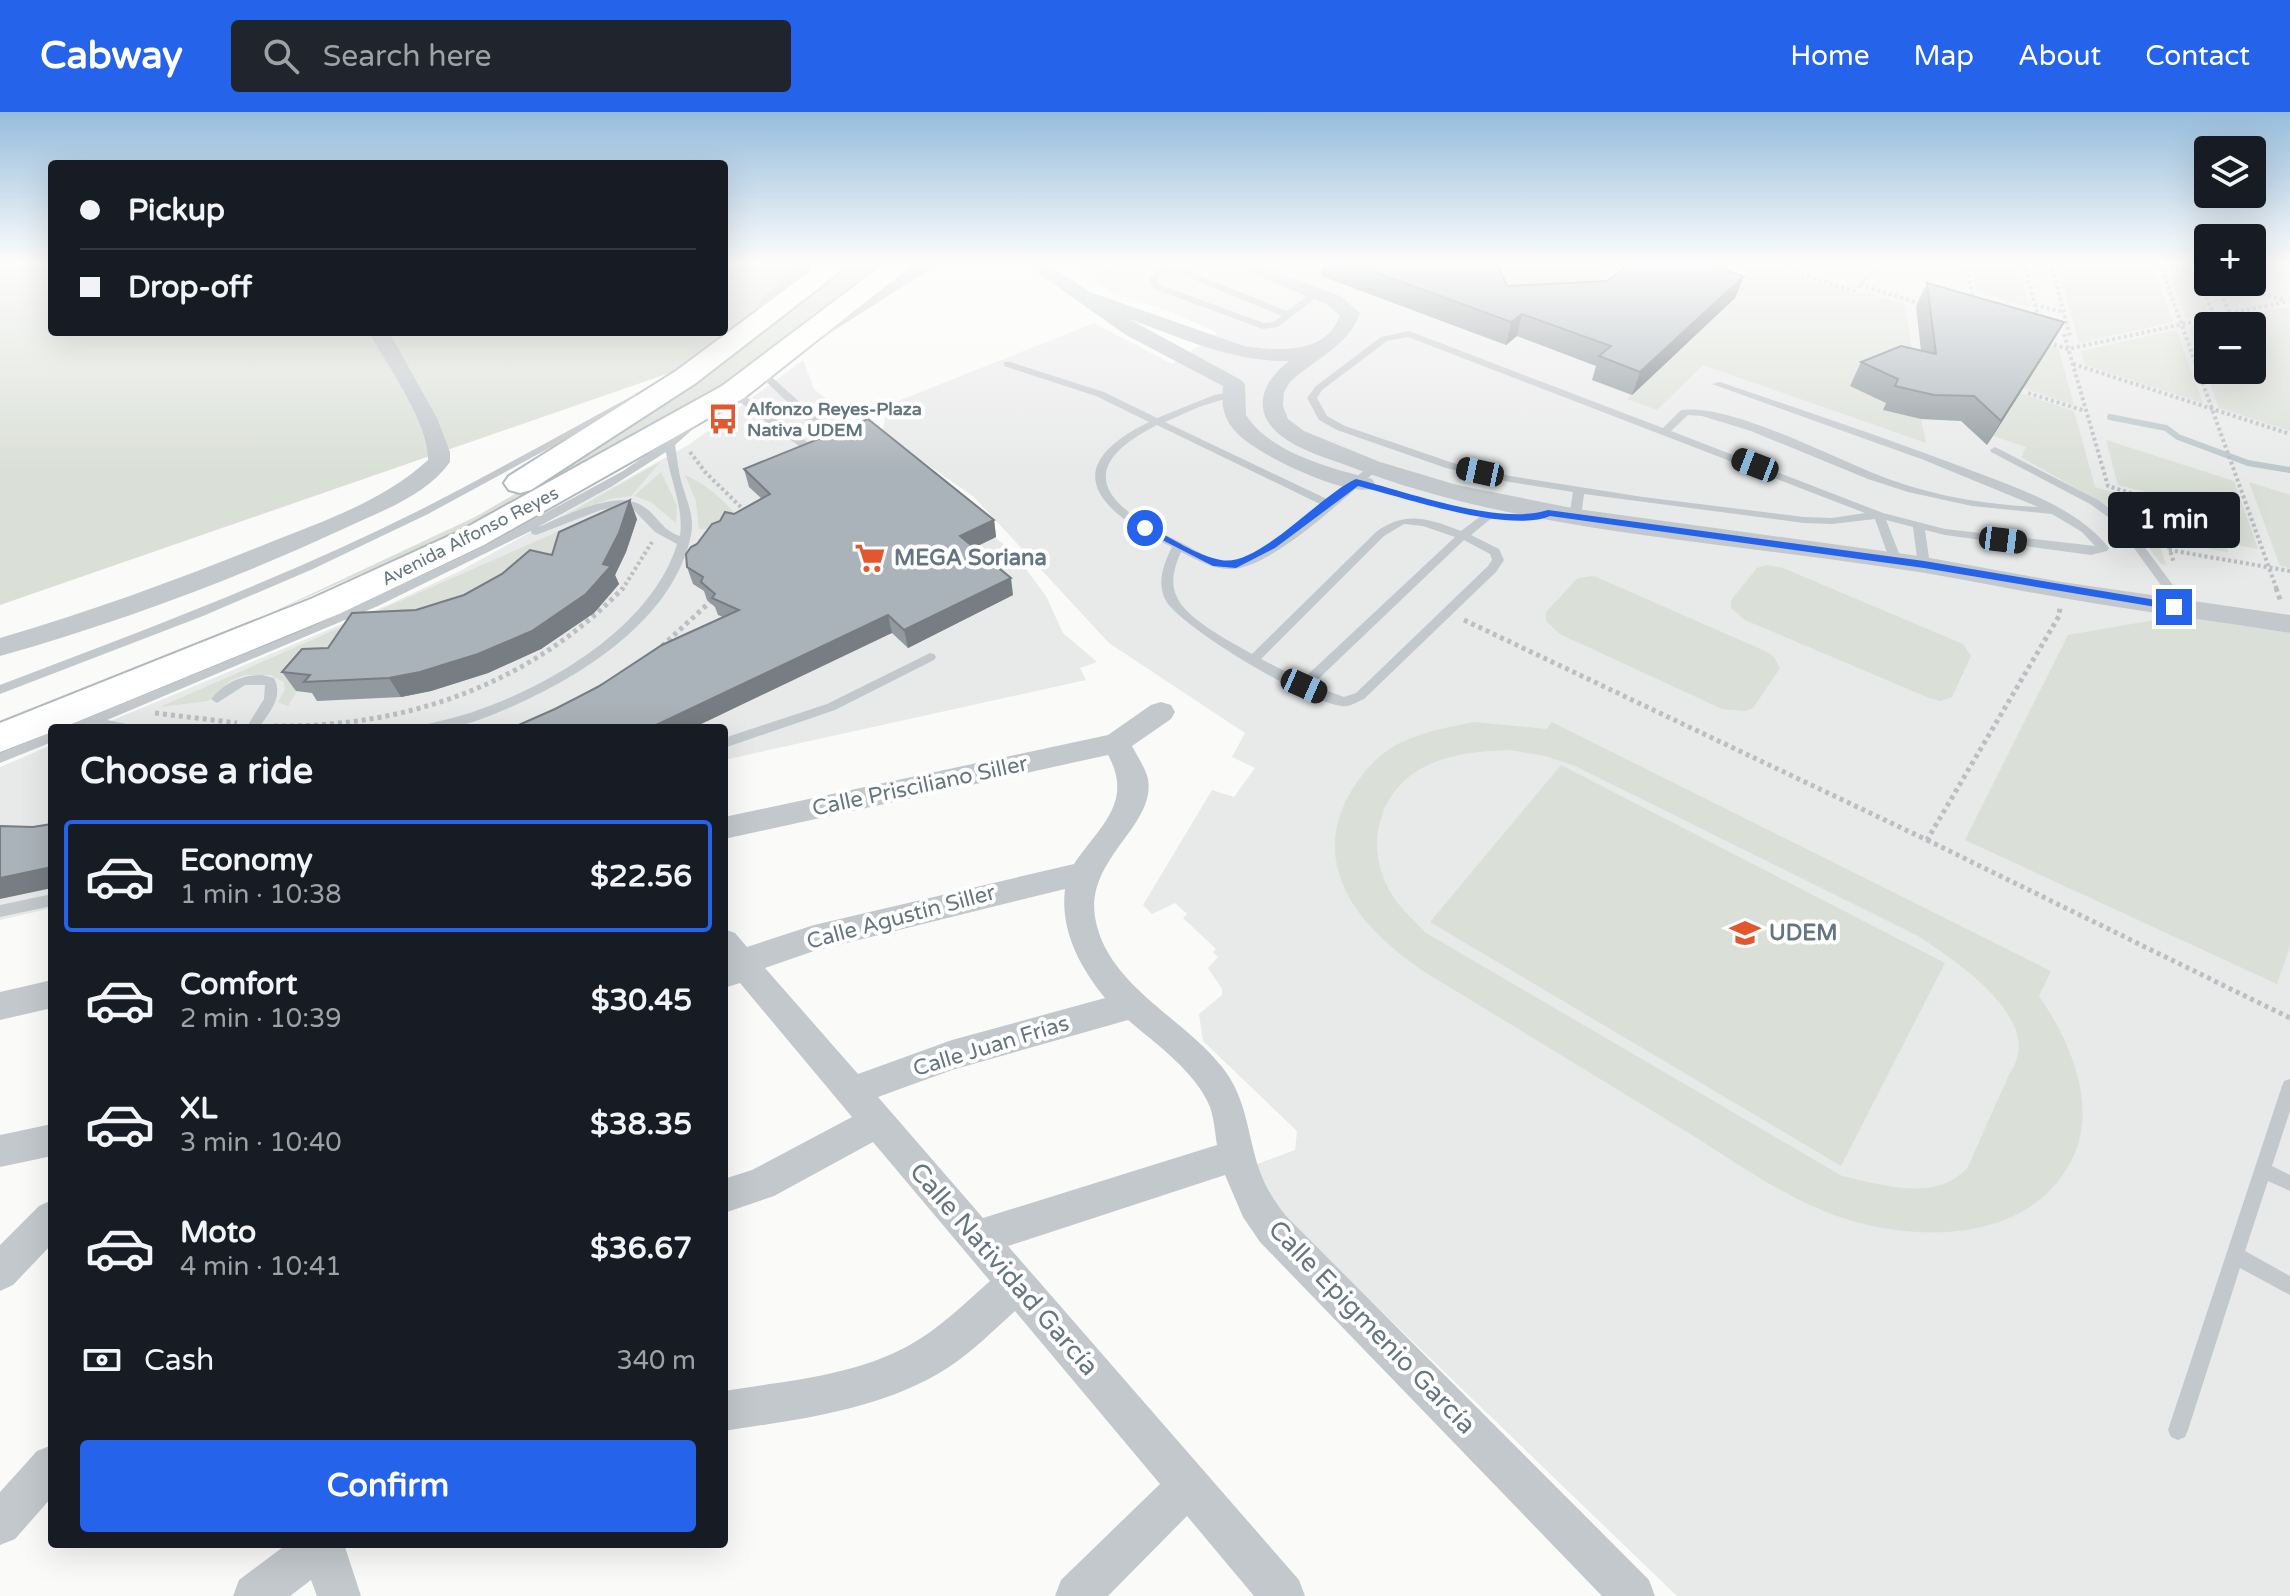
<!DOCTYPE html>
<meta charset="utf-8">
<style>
:root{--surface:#171b24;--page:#20242c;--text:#f1f3f6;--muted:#9ea1a6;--line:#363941;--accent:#2563eb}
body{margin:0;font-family:"Varela Round",sans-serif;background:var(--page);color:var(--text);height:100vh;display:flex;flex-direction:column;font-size:30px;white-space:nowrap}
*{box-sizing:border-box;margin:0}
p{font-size:26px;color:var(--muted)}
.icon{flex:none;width:44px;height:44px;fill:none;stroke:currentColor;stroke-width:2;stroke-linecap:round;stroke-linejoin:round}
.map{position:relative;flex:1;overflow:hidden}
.drawer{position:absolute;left:48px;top:612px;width:680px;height:824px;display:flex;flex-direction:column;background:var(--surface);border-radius:8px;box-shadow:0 8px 32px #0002}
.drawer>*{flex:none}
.hud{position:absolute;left:48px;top:48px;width:680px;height:176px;border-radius:8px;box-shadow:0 8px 32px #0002;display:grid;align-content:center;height:176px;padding:0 32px;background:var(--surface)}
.buttons{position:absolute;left:2194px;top:24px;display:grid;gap:16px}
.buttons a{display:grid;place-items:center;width:72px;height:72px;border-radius:8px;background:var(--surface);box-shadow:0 8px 32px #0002;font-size:40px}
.end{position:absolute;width:36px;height:36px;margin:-18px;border:10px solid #2563eb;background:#fff;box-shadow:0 0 0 4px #fff}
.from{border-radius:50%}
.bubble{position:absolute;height:56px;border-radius:8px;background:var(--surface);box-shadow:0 8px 32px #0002;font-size:26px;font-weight:700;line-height:56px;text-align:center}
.car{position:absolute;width:24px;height:48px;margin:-24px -12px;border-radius:10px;box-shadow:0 0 6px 2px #0007;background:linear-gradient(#222 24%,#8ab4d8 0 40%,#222 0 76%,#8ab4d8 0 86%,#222 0)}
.hud b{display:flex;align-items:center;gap:28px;height:76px;font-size:30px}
.hud b+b{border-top:2px solid var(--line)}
.hud i{width:20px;height:20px;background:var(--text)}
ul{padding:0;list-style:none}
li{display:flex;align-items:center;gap:24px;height:112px;margin:0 16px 12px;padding:0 16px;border:4px solid transparent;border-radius:8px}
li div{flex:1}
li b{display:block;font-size:30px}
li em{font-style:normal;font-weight:700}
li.on{border-color:var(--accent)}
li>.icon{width:72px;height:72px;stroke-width:1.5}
h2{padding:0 32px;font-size:36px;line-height:96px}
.pay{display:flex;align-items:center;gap:20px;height:88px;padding:0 32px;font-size:30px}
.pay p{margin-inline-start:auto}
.cta{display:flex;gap:16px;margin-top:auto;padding:16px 32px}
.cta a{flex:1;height:92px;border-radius:8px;background:var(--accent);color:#fff;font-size:32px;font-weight:700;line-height:92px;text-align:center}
header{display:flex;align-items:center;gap:48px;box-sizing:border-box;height:112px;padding:0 40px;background:var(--accent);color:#fff}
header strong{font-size:38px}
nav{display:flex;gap:44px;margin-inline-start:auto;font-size:28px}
.search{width:560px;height:72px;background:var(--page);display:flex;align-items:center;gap:20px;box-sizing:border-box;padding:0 28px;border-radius:8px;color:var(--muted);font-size:30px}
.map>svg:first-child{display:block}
.built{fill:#e8e9e9;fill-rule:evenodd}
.green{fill:#dadfd7;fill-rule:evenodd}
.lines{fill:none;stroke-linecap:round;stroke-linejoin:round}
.stream{stroke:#bbc7cb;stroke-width:6}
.secondary-casing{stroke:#b3babf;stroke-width:4}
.path-far1{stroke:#bbbfc2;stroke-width:4;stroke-dasharray:3 3;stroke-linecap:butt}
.path{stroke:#bbbfc2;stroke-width:5;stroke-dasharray:4 4;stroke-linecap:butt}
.lane{fill:#c3c8cc;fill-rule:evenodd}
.street{fill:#c3c8cc;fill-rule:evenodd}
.secondary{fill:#fff;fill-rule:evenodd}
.wall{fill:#929a9f}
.shaded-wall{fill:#777d82}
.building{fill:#aab3b9;stroke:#777d82;stroke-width:2}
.route{fill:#2563eb}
.labels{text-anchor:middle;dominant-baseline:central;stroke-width:8;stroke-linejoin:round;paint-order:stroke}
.far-poi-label{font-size:18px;font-weight:bold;fill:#657683;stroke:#fff;text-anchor:start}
.far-street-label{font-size:18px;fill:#657683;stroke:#fff}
.poi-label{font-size:22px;font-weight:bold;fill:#657683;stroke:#fff;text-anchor:start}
.street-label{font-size:22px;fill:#657683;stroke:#fff}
.near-street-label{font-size:26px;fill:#657683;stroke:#fff}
</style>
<header>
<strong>Cabway</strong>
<div class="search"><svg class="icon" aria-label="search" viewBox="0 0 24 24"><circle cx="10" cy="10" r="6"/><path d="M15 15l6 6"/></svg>Search here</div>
<nav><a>Home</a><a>Map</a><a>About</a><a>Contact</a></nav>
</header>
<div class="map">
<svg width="2290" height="1484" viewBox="0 0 2290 1484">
<rect width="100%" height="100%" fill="#fafaf8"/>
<g class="built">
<path d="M1067 151H2208V170H2252V151H2290V1484H1677L1274 1096 1252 1054 1295 1038 1297 1019 1203 929 1199 902 1222 883V877L1208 856 1218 845 1213 840 1216 837 1183 806 1187 802 1175 791 1152 802 1143 793 1212 678 1234 685 1255 656 1232 645 1245 621 1109 531 974 385 882 321 888 293 1094 211 1172 252 1218 221 1169 199 1112 181ZM2208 214H2252V258H2208Z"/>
<polygon points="803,248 814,277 1014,441 1046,484 1063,521 1097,550 1080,556 1086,568 724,648 724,616 94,616 390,492 460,459 690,332"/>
<polygon points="52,633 52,796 0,808 0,655"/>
</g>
<g class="green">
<polygon points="0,151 52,151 52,220 724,220 724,151 800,151 815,177 849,151 887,151 780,234 704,285 461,418 262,505 475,405 539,368 730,240 0,493"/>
<polygon points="1438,151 1608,151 1603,165 1555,194"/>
<polygon points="1758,151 1862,184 1865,180 1905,192 1916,265 1851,274 1886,291 1883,298 1921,307 1926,331 1703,253 1657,298 1627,287 1735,187 1723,182"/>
<polygon points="1971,151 2019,151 2029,195 1977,180"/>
<polygon points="2057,151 2132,151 2154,158 2173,210 2079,231"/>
<polygon points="2170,162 2194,170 2209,202 2186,207"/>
<path d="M2283 195 2290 197V319L2219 296 2189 215ZM2208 214H2252V258H2208Z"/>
<polygon points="2176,218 2203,291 2085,253 2081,239"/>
<polygon points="2050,234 2058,236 2074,293 2023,276"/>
<polygon points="2020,281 2074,299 2095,375 2147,390 2166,453 2161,452 2125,404 2021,345 2026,335 1993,324"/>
<polygon points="2106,328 2234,369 2258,437 2226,431 2228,440 2175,431 2159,383 2118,373"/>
<polygon points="660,350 631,384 610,387 562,405"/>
<polygon points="661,360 677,394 676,411 651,390 634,384"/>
<path d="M685 363C708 373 726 390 741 409L734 418 699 417 696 389Z"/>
<polygon points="2249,370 2290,383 2290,456 2280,454"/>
<polygon points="625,404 297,579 288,594 278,590 285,578 284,570 271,563 245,563 230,569 208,589 160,595 557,420 597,405"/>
<polygon points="1766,453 1783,456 1963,532 1971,544 1952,585 1941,589 1929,586 1745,508 1731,496 1731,488 1757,456"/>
<polygon points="1594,464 1765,539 1774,545 1780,556 1753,596 1745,599 1722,597 1560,522 1546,509 1546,500 1578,466"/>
<polygon points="2192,506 2290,521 2290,834 2277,872 1965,728 2068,523 2155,508"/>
<path d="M1474 610 1546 617 1552 610 2051 859 2039 884C2073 934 2102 1002 2066 1058 2019 1133 1909 1130 1834 1103 1782 1084 1734 1049 1687 1020 1601 967 1515 915 1428 862 1363 820 1304 755 1353 676 1365 657 1382 639 1402 630 1425 619 1449 615 1474 610ZM1509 638 1546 644 1575 654 1918 824C1950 845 2027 895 2018 942 2017 951 2009 961 2006 970 1993 998 1980 1027 1968 1055 1937 1091 1882 1073 1842 1064L1426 821C1412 806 1396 793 1387 774 1364 727 1382 673 1430 652 1455 641 1482 639 1509 638Z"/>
<polygon points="1561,653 1945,851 1841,1054 1430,810"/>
</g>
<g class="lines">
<polyline class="stream" points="2110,305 2166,316 2178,325 2248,351 2290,358"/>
<g class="secondary-casing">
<g id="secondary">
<polygon points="821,151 851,151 696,271 531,378 520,381 509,378 504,371 509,364 676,259"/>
<polygon points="885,151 915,151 744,286 484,433 339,502 62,616 52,616 52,620 0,640 0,611 313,486 460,419 722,274"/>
</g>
</g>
<g class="path-far1">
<polyline points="1806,151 1797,161 1854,179 1881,151"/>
<polyline points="1966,151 1974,189"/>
<polyline points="2024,151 2039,208"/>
<polyline points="2051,151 2070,224"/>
<polyline points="2159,152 2208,166"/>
<polyline points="2160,152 2277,478"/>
<polyline points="2196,163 2215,205"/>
<polyline points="2216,170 2230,202"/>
<polyline points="2222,170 2285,188"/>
<polyline points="1860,173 1924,193"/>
<polyline points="2035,193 2063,200"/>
<polyline points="2064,222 2108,374 2153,388"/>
<polyline points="2048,231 2068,237 2289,189"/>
<polyline points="2073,252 2290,322"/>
<polyline points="2028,281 2085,299"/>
<polyline points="690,340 706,361 746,400"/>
<polyline points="2152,383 2174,451"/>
<polyline points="2169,438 2290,459"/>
<polyline points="622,478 652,430"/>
</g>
<g class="path">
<polyline points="2276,476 2281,490"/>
<polyline points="1464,508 1927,728 2059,504 2060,495"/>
<polyline points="662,534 710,490"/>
<polyline points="155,601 237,611"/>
<path d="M274 614C406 616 531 572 623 476"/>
<polyline points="1927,728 2290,906"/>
</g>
<g class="lane">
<polygon points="1088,151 1107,154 1123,151 1107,160"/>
<path d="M1164 151H1174L1173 153 1287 199 1313 180 1321 182 1278 215 1263 217 1154 177 1149 171 1150 164ZM1168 157 1282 204 1273 210 1264 211 1160 173 1158 170V165Z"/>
<path d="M1409 219 1663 316 1681 298C1734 291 1841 351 1894 369 1940 385 1990 393 2038 395L1924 348 1712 272 1720 270C1802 298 1884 325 1965 356 2014 375 2076 394 2109 436L2107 439 2091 443 1945 423 1925 418 1930 453 1924 457 1918 453 1913 415 1886 408 1902 449 1900 452 1896 453 1890 449 1875 407 1832 412 1804 411 1584 382 1581 405 1575 408 1571 407 1569 405 1573 380 1510 370 1446 356 1337 318 1319 308 1307 286 1316 274 1381 225ZM1408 225 1865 401 1832 406 1804 405 1643 385 1510 364 1453 351 1345 314 1327 304 1317 286 1322 278 1387 229ZM1688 303 1702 304 1751 319 1868 367 1908 380 1972 394 2052 402 2082 420 2095 434 1945 417 1883 401 1671 319Z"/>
<path d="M1004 250H1010L1104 280 1157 306 1214 283 1237 279V283L1199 295 1165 310 1329 388 1368 355H1376V359C1343 387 1275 453 1233 457 1215 458 1197 448 1181 440 1175 453 1170 469 1176 483 1185 507 1230 529 1252 542L1376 420C1406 398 1429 407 1461 419L1485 401H1493V405L1471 423 1499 437 1504 448 1496 460 1364 587C1359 589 1353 593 1347 594 1317 598 1182 516 1166 489 1156 471 1164 451 1172 435 1101 401 1053 357 1149 310L1096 284 1004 254ZM1157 313 1322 393C1299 411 1264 443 1235 449 1215 453 1195 437 1178 429 1111 397 1066 359 1157 313ZM1404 412 1423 414 1455 425 1302 568 1261 547 1384 424ZM1464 428 1490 442 1492 448 1488 454 1356 581 1344 585 1312 573Z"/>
<polygon points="758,258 764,258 837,324 838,326 836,332 816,339 803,337 729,282 729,278 737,278 810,332 827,328 758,262"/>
<path d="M634 283 643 285 428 402 313 457 203 504 0 582V573C142 519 284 466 420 398 493 361 563 321 634 283Z"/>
<path d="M699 303 703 304V308L675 333C677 345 678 357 681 369 686 387 695 404 691 423 674 506 584 563 511 595 491 603 469 613 447 616 439 617 431 616 423 616L424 613C442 608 460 605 478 598 554 572 653 512 677 432L655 420 632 396 622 394 601 398 536 423 532 422 531 419 378 494 107 608 131 613 132 616H69L70 613 311 515 486 433 623 359 661 333ZM666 340C670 367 684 396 680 424 661 418 657 402 641 393 616 377 563 405 538 415L611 375Z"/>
<polygon points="1995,335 2098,388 2123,406 2175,476 2180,495 2178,498 2170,498 2163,476 2115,410 2090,392 1991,340 1990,338"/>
<polygon points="930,541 934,542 936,545 934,548 835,598 724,636 724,626 827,592"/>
<path d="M262 563 274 566C284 586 269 600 259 616H246L264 587 265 573H245L217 591 211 587C224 571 241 563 262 563Z"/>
<polygon points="52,620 52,630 0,651 0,641"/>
<polygon points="52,782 52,794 0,805 0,793"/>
<polygon points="2290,967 2290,999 2272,1054 2290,1063 2290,1079 2268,1069 2245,1139 2290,1164 2290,1183 2240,1156 2188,1318 2185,1325 2178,1328 2171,1325 2168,1318 2282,974 2284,969"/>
</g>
<g class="street">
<polygon points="801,151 822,151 778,193 768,213 754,213 751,209 762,186"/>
<polygon points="917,151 940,151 825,224 818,226 808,220"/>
<path d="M1024 151H1046L1090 180 1244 234C1277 239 1327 243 1340 203L1326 192 1227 151H1254L1340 184 1360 201C1350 233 1313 248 1290 270L1284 280 1283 294 1288 307 1304 319 1380 350 1457 373 1577 397 1919 444 2062 470 2290 503V521C2214 509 2138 499 2063 486 2003 476 1944 463 1885 455 1713 429 1513 418 1351 355 1328 346 1300 339 1280 323 1250 298 1263 269 1289 249 1232 250 1182 226 1129 207L1241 268 1245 272 1246 303C1270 341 1331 356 1372 367L1375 372 1372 377C1344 384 1255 342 1236 320 1223 306 1221 292 1223 274L1126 223Z"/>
<path d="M369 220H389L437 306 450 340V350C426 384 379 400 343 417 233 468 117 511 0 544V526C90 500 179 467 266 432 321 410 384 389 428 348 429 310 387 254 369 220Z"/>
<path d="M1161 590 1171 593 1175 600 1171 607 1132 634C1137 644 1145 655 1148 667 1156 714 1086 746 1095 805 1106 873 1183 905 1222 955 1247 986 1247 1021 1259 1057 1265 1075 1275 1090 1286 1104L1649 1468 1655 1484H1602L1260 1130 1243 1105 1225 1063 1008 1134 1299 1468 1305 1484H1254L1187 1404 1108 1484H1055L1061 1468 1160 1372 1015 1199C994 1218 973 1239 949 1255 883 1298 800 1307 724 1319V1279C785 1269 853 1264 908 1234 939 1217 964 1192 990 1169L873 1030 774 1084 724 1101V1067L752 1058 852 1005 740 871 724 876V817L735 821 747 835 814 813 1074 752C1100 714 1134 690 1108 643L724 727V705L1108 623 1151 593ZM1065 777C1060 819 1080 855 1105 886L952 928 858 962 765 856 814 839ZM1128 908C1156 932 1196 960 1210 995 1214 1007 1215 1020 1217 1033L983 1106 878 985 952 958Z"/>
<polygon points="52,868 52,896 0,908 0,880"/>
<polygon points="52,1012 52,1044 0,1055 0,1023"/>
<polygon points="52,1088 52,1132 13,1173 0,1179 0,1133 39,1094"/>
<polygon points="52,1333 52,1385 15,1427 0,1433 0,1380 37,1339"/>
<polygon points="287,1432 344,1432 361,1484 317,1484 311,1468 290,1484 233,1484 239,1468"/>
</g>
<use href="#secondary" class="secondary"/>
</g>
<g class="wall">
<polygon points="1322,151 1497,151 1507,174 1607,169 1732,151 1725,158 1744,164 1735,186 1632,283 1592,268 1596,254 1517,224 1506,233 1321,164"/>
<polygon points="1927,171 2050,234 1987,333 1961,309 1921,307 1883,298 1886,291 1850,274 1861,250 1921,239 1916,194"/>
<polygon points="744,357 994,408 996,425 974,436 1013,483 908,536 892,521 555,597 723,505 718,503 715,495 707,488 704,479 693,472 687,455 697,432 734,402 761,386 749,375"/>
<polygon points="637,407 626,440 615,463 619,472 594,501 541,537 488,561 431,579 401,585 317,589 312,581 296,579 282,560 328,536 416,498 464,483 552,443"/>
</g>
<g class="shaded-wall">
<polygon points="1715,151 1732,151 1704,176 1712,154"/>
<polygon points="1744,164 1735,186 1632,283 1640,260"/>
<polygon points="1522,202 1517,224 1506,233 1511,210"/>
<polygon points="2064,210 2050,234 1987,333 2001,309"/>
<polygon points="630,388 637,407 626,440 615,463 619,472 594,501 541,537 488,561 431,579 401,585 389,566 603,452"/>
<polygon points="994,408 996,425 962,441 960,424"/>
<polygon points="1011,466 1013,483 908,536 904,518"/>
<polygon points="888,503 892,521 693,616 650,616"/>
<polygon points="52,755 52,776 0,787 0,766"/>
</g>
<g class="building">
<polygon points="1350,151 1497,151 1507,174 1607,169 1630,151 1715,151 1712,154 1744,164 1640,260 1599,244 1611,234 1522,202 1511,210"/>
<polygon points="1927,171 2064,210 2001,309 1974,284 1934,283 1895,274 1898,267 1861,250 1901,234 1936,242"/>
<polygon points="868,307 994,408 960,424 1011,466 904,518 888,503 650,616 512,616 555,597 598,575 662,533 739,498 712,486 715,482 701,470 703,465 687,455 686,442 691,435 697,432 712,412 720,409 725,400 734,402 770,382 744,357"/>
<polygon points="630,388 619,421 603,452 611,454 586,482 532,519 478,542 420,560 389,566 304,570 310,563 282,560 302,537 328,536 352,501 416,498 464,483 502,462 530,438 552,443 559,420"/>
<polygon points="52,712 52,755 0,766 0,714 33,715"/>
</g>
<linearGradient id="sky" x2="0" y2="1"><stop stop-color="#96bcdc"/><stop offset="0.42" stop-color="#fdfdfc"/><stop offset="1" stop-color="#fdfdfc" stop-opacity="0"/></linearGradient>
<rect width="2290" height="359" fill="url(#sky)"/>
<path class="route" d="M1356 367C1408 380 1499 414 1548 398L1924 449 2174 491 2180 495 2174 498 1924 456 1550 404C1509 422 1403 385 1358 374L1275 436 1236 456 1213 454 1139 416 1148 414C1170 425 1197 444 1221 448 1258 456 1321 382 1356 367Z"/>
<defs>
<g id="bus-bare" transform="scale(2.4)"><path d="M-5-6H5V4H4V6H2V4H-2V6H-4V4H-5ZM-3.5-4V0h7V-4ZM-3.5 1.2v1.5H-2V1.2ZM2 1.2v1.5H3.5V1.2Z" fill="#e4572e" stroke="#fff" stroke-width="2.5" paint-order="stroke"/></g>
<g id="supermarket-bare" transform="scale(2.4)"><path d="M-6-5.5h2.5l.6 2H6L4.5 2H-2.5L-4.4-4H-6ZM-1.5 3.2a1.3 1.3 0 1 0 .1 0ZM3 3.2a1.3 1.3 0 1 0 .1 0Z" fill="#e4572e" stroke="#fff" stroke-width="2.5" paint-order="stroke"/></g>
<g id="university-bare" transform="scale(2.4)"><path d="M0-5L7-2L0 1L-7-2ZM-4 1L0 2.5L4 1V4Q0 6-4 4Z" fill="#e4572e" stroke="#fff" stroke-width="2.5" paint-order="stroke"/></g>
</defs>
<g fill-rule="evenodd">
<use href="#bus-bare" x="723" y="307"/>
<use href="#supermarket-bare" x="870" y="446"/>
<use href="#university-bare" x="1745" y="821"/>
</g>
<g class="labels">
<g class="far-poi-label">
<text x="747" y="297">Alfonzo Reyes-Plaza<tspan x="747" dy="21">Nativa UDEM</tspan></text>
</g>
<g class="far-street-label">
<text transform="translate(470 424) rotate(-27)">Avenida Alfonso Reyes</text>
</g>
<g class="poi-label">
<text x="894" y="446">MEGA Soriana</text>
<text x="1769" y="821">UDEM</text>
</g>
<g class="street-label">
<text transform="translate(920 674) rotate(-12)">Calle Prisciliano Siller</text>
<text transform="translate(901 805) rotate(-15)">Calle Agustín Siller</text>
<text transform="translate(991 934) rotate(-17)">Calle Juan Frías</text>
</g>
<g class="near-street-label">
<text transform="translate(1004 1157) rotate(49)">Calle Natividad García</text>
<text transform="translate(1372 1215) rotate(46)">Calle Epigmenio García</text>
</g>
</g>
</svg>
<div class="buttons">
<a><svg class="icon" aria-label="layers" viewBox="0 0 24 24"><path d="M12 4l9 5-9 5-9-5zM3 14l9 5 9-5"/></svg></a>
<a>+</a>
<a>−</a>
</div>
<i class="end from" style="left:1145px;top:416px"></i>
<i class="end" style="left:2174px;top:495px"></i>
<div class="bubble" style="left:2108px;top:380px;width:132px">1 min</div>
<i class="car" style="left:1755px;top:353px;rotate:291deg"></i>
<i class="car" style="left:1480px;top:360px;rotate:282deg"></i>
<i class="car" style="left:2003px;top:428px;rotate:97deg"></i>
<i class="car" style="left:1304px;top:574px;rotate:114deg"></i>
<div class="hud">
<b><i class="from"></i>Pickup</b>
<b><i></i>Drop-off</b>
</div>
<section class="drawer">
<h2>Choose a ride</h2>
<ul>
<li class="on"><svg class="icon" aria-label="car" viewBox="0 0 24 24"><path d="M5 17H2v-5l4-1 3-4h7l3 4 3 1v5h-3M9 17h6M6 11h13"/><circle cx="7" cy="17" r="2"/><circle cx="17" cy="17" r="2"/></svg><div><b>Economy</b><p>1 min · 10:38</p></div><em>$22.56</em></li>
<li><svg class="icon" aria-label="car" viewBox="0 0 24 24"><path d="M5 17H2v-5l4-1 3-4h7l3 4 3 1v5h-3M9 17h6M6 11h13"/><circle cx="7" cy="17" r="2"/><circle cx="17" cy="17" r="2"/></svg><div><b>Comfort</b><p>2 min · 10:39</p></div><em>$30.45</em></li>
<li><svg class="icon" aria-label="car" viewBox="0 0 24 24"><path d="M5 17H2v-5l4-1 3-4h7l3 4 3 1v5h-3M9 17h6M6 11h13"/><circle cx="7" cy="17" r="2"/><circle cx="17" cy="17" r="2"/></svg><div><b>XL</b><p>3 min · 10:40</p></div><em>$38.35</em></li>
<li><svg class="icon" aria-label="car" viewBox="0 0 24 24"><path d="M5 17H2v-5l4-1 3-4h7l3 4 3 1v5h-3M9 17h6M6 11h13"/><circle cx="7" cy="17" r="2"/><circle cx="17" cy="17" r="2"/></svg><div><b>Moto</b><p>4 min · 10:41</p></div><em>$36.67</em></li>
</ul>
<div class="pay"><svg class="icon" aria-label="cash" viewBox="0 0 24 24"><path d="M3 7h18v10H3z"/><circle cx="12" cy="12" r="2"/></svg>Cash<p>340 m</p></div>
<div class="cta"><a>Confirm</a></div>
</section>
</div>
